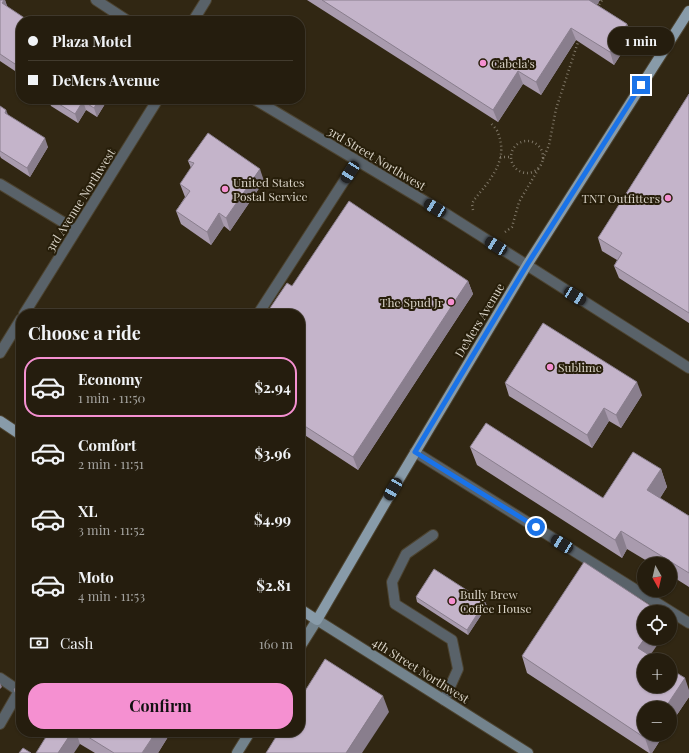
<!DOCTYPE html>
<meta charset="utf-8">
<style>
:root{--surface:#251d0e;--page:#312a1c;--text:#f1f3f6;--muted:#a3a29e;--line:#423b2e;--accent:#f590d1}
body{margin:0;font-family:"Playfair Display",serif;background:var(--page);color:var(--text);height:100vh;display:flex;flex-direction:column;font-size:15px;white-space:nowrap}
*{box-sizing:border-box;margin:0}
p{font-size:13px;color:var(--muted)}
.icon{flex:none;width:22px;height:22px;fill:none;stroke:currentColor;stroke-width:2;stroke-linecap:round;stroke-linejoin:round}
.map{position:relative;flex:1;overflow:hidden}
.panel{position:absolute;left:16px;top:309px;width:289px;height:428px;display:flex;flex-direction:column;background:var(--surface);border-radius:16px;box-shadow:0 1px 3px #0004,0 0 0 1px var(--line)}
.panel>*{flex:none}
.top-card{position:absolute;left:16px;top:16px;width:289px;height:88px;border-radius:16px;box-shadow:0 1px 3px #0004,0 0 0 1px var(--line);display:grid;align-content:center;height:88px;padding:0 12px;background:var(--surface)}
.needle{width:26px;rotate:172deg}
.controls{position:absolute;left:637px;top:557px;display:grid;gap:8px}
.controls a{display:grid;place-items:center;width:40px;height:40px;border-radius:50%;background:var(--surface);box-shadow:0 1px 3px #0004,0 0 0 1px var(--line);font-size:20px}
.end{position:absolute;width:18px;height:18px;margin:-9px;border:5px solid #1a73e8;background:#fff;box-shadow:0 0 0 2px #fff}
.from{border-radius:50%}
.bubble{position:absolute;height:28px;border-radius:14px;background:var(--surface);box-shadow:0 1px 3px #0004,0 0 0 1px var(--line);font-size:13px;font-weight:700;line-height:28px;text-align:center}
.car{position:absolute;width:12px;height:24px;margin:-12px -6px;border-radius:5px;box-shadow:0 0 3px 1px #0007;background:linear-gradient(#222 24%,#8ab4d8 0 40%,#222 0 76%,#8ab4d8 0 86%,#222 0)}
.top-card b{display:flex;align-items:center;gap:14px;height:38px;font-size:15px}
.top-card b+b{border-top:1px solid var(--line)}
.top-card i{width:10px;height:10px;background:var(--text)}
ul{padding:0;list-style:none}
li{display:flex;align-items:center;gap:12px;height:60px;margin:0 8px 6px;padding:0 4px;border:2px solid transparent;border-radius:16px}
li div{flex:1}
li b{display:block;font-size:15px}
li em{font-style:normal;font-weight:700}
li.selected{border-color:var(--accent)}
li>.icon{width:36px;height:36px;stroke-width:1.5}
h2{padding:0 12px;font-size:18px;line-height:48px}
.pay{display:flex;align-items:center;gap:10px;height:44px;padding:0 12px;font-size:15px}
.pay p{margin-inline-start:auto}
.primary-button{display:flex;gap:8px;margin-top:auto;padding:8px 12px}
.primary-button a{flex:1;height:46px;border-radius:16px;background:var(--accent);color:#111;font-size:16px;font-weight:700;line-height:46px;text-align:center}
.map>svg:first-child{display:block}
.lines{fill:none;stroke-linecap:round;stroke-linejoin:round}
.lane-casing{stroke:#4c4330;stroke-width:12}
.street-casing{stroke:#4c4330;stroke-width:12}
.secondary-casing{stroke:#4c4330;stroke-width:12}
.primary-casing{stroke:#4c4330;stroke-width:12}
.path{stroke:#7e7666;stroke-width:2.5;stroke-dasharray:1 3;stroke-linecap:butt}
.lane{stroke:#596269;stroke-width:10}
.street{stroke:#596269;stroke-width:10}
.secondary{stroke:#73838d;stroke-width:10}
.primary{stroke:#889ba9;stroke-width:10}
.wall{fill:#a99bae}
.shaded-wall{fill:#897e8d}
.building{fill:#c4b4ca;stroke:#897e8d}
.route{stroke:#1a73e8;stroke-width:5}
.poi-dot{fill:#f590d1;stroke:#271e0a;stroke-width:1.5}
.labels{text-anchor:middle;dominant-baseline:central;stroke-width:4;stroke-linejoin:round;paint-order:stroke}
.poi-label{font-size:12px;fill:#dad4c8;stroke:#271e0a;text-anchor:start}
.street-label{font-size:12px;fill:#dad4c8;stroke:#271e0a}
</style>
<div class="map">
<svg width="689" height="753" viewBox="0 0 689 753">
<rect width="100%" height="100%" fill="#312713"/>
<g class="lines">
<g class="lane-casing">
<g id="lane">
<polyline points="0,184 76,230"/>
<polyline points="258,314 357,161"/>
<polyline points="415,452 689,623"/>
<polyline points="433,535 406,554 392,582 395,604 452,640 458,669 444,700"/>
<polyline points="0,678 19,691 0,724"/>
</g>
</g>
<g class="street-casing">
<g id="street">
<polyline points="96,0 128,21"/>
<polyline points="193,21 206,0"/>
<polyline points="254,99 448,215 689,368"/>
<polyline points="24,314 158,99"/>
<polyline points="0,353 21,319"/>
</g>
</g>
<g class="secondary-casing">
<g id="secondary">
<polyline points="300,647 317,620 528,753"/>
<polyline points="237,753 250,732"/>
</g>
</g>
<g class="primary-casing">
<g id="primary">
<polyline points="0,421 21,435"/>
<polyline points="300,609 317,620 398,481 527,265 689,11"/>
</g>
</g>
<g class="path">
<polyline points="597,8 602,0"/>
<circle cx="527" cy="157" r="16"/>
<polyline points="500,157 511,157"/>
<polyline points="543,159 549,145 556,109 578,42"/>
<path d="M473 210 472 204 474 200C490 180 509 160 498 133 497 129 493 126 491 123"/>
<polyline points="505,232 512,227 519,202 539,168"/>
</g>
<use href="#lane" class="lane"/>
<use href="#street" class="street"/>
<use href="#secondary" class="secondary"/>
<use href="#primary" class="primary"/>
</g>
<g class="wall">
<polygon points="0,0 5,0 7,7 21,21 21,75 0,61"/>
<polygon points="307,0 600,0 597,5 627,24 632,37 614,65 576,40 541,95 523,84 498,122"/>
<polygon points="689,94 689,323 619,278 614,266 617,260 602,251 598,238"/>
<polygon points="48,99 108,99 97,117 86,110 78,123 51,106"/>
<polygon points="0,106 8,115 48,147 30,177 1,158 0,156"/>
<polygon points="188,161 264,181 230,231 224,226 211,245 181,224 176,211 185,197 180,184 191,168"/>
<polygon points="468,281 473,294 358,470 300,432 300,314 292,286"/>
<polygon points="505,383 642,395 621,428 609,421 592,448 509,396"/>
<polygon points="470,447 603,498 661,469 667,487 660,498 689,516 689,587 670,575 670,564 652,564 627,549 622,558 477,465"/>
<polygon points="416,597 485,602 487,606 468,635 417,602"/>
<polygon points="522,656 650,656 689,697 670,725 670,708 664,734 652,753 649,753 527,673"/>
<polygon points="21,679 21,707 20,706 14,690"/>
<polygon points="49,732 171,732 158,753 95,753 80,744"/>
</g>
<g class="shaded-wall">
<polygon points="4,0 5,0 8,8 2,3"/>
<polygon points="588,0 600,0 592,12"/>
<polygon points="627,24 632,37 614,65 610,52"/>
<polygon points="571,28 576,40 541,95 536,82"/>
<polygon points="518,71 523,84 498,122 493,110"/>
<polygon points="99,99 108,99 97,117 94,108"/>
<polygon points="83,101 86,110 78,123 75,114"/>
<polygon points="6,110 10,119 5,113"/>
<polygon points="45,138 48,147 30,177 27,168"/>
<polygon points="260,169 264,181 230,231 226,218"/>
<polygon points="219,213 224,226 211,245 207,232"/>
<polygon points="468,281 473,294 358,470 353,457"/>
<polygon points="637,382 642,395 621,428 616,415"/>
<polygon points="604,408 609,421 592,448 587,435"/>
<polygon points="661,469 667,487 654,508 647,490"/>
<polygon points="621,531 627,549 622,558 615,540"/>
<polygon points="485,602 487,606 468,635 467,630"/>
<polygon points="645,638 662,638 647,660 638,648"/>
<polygon points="685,678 689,690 689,697 670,725 670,708 665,708"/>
<polygon points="0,683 2,687 0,689"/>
<polygon points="383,696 389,712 362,753 346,753"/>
<polygon points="72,732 76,732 80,744 74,753 58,753"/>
<polygon points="156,732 171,732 158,753 142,753"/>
<polygon points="648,734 664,734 652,753 650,753 645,738"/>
</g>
<g class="building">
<polygon points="0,0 4,0 2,3 29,21 21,21 21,68 0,54"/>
<polygon points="322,0 589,0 627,24 610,52 571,28 536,82 518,71 493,110"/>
<polygon points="689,94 689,313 614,266 622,253 598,238"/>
<polygon points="51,99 99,99 94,108 83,101 75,114"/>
<polygon points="0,106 6,110 5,113 45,138 27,168 0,151"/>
<polygon points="208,133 260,169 226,218 219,213 207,232 176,211 190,191 180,184 194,163 188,161"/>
<polygon points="349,201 468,281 353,457 300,423 300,314 266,314 287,283 292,286"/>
<polygon points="543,323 637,382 616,415 604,408 587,435 505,383"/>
<polygon points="486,423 603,498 633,452 661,469 647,490 689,516 689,573 621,531 615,540 470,447"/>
<polygon points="584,562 660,612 644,612 644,638 645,638 638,648 657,660 644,660 644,686 670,686 670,669 685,678 665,708 644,708 644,734 648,734 645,738 522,656"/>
<polygon points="434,569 485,602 467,630 416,597"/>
<polygon points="325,659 383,696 346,753 266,753 279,732 300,732 300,699"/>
<polygon points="21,679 21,695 14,690"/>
<polygon points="49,732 72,732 58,753 36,753"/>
<polygon points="80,732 156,732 142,753 114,753"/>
<polygon points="23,748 31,753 19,753"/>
</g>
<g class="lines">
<polyline class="route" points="536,527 415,452 527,265 641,85"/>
</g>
<g class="poi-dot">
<circle cx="483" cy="63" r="4"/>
<circle cx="225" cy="189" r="4"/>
<circle cx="668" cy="198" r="4"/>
<circle cx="451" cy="302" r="4"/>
<circle cx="550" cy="367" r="4"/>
<circle cx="452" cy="601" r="4"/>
</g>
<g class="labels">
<g class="poi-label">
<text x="491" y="63">Cabela's</text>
<text x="233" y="182">United States<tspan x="233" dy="14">Postal Service</tspan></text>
<text x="660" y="198" text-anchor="end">TNT Outfitters</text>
<text x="443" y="302" text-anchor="end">The Spud Jr</text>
<text x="558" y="367">Sublime</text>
<text x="460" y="594">Bully Brew<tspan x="460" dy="14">Coffee House</tspan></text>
</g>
<g class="street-label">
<text transform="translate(377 158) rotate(31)">3rd Street Northwest</text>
<text transform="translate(80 200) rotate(-58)">3rd Avenue Northwest</text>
<text transform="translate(479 320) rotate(-59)">DeMers Avenue</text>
<text transform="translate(421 670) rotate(32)">4th Street Northwest</text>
</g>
</g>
</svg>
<div class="controls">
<a><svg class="needle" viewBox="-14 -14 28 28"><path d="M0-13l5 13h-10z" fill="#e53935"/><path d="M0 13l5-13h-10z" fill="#a3a29e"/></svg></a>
<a><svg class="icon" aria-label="locate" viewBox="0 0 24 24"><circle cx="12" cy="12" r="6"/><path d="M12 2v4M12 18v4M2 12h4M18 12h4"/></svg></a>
<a>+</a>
<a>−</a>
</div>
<i class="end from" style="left:536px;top:527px"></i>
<i class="end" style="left:641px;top:85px"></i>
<div class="bubble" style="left:608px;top:27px;width:66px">1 min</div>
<i class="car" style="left:350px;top:172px;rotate:213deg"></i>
<i class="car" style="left:435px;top:208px;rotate:301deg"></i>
<i class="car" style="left:496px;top:246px;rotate:302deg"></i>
<i class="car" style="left:575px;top:296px;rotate:122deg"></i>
<i class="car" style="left:393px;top:489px;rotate:210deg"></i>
<i class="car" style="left:562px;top:544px;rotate:302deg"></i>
<div class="top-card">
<b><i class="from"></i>Plaza Motel</b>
<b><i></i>DeMers Avenue</b>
</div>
<section class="panel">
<h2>Choose a ride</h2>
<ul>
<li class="selected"><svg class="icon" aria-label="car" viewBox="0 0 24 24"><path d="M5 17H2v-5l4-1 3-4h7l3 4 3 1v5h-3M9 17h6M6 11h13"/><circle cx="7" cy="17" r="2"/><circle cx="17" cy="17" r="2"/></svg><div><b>Economy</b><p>1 min · 11:50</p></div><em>$2.94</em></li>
<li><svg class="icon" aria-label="car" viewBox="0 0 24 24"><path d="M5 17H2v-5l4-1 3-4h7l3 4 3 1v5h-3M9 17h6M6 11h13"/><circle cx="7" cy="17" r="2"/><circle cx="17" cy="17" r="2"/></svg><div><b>Comfort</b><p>2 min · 11:51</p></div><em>$3.96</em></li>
<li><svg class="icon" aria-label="car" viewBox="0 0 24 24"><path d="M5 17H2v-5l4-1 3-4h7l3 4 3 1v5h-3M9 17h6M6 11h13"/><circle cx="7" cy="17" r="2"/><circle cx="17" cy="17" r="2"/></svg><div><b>XL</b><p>3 min · 11:52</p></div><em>$4.99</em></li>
<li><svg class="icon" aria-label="car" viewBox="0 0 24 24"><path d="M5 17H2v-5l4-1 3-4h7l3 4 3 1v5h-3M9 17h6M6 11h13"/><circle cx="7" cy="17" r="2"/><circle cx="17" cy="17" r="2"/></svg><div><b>Moto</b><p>4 min · 11:53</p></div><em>$2.81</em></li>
</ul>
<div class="pay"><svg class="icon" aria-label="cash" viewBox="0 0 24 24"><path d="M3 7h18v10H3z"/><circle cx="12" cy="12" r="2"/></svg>Cash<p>160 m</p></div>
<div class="primary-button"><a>Confirm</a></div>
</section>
</div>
